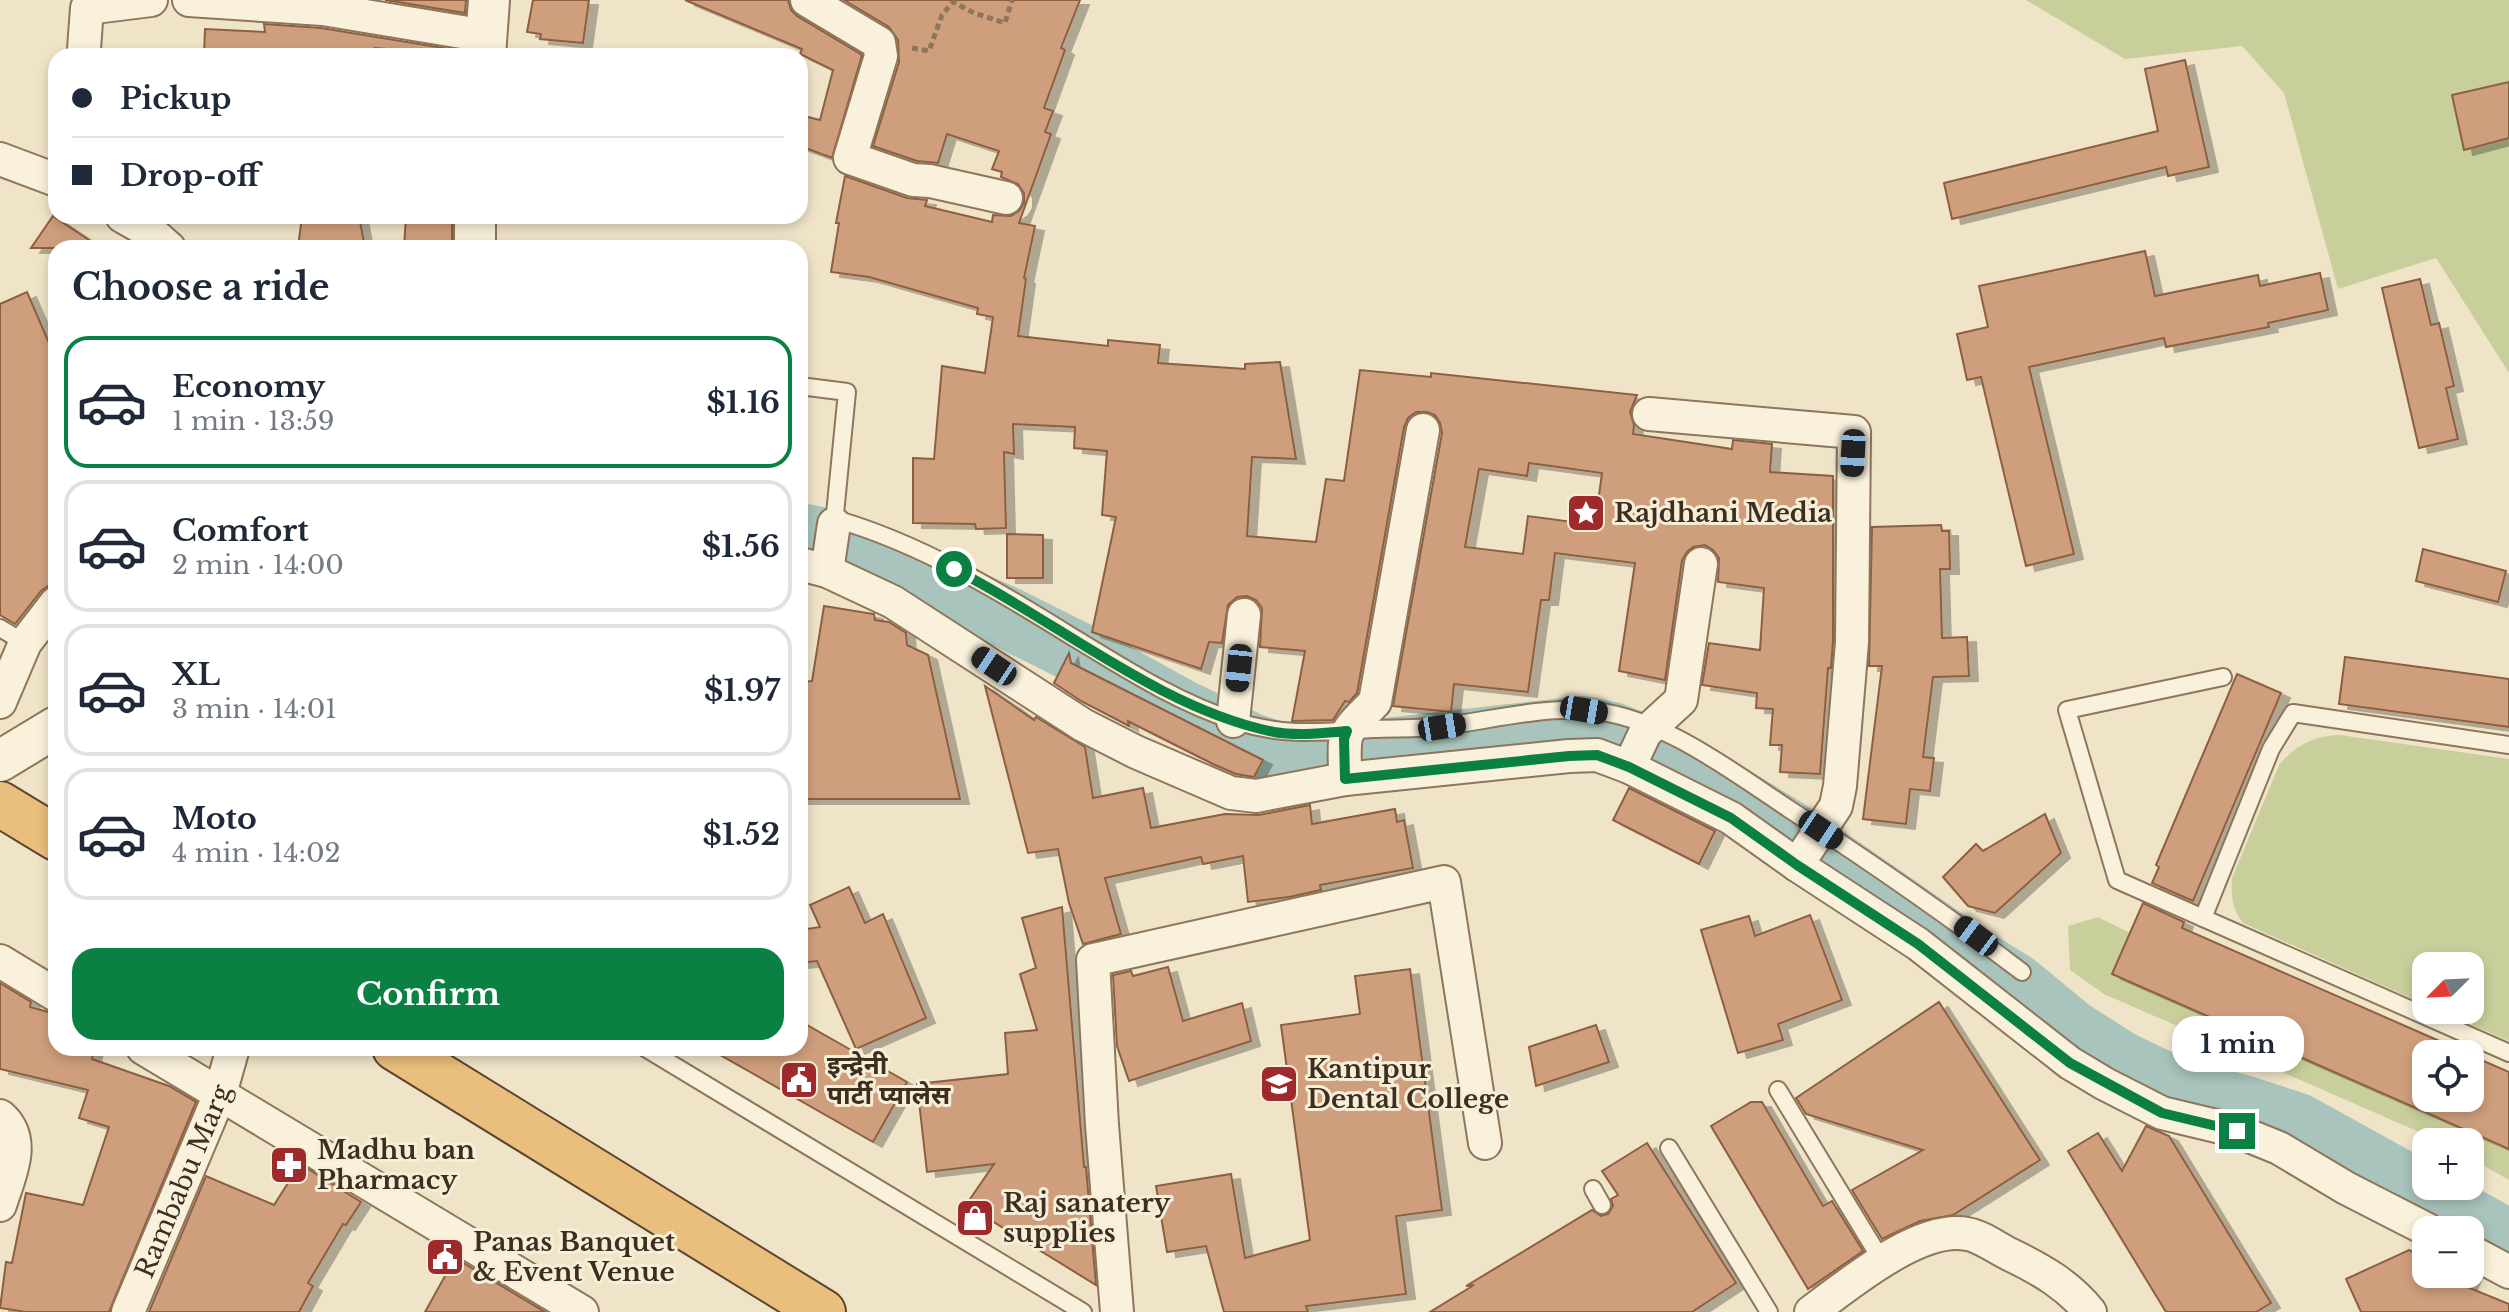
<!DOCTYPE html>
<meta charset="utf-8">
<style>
:root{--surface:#fff;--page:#f6f6f7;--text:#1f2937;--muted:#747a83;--line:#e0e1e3;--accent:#0b8043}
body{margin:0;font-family:"Libre Baskerville","Noto Sans Devanagari",serif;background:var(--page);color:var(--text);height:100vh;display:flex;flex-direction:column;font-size:30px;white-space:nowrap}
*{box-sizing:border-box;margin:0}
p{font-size:26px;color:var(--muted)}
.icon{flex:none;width:44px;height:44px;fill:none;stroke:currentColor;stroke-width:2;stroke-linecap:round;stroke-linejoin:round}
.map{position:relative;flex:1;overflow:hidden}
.drawer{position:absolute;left:48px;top:240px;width:760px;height:816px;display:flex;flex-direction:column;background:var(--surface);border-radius:24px;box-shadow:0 4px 12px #0003}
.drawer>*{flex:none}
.banner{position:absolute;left:48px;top:48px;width:760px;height:176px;border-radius:24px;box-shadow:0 4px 12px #0003;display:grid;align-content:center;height:176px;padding:0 24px;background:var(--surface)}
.needle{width:52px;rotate:246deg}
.buttons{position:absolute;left:2412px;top:952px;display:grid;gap:16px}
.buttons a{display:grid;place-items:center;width:72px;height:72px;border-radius:16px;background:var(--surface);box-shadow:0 4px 12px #0003;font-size:40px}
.end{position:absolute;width:36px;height:36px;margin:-18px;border:10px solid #0b8043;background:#fff;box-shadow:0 0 0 4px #fff}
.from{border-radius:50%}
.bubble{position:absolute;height:56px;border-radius:24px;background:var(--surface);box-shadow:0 4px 12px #0003;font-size:26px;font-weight:800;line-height:56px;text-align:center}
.car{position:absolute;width:24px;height:48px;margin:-24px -12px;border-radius:10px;box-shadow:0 0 6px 2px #0007;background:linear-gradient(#222 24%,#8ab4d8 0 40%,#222 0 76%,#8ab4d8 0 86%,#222 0)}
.banner b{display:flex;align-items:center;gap:28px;height:76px;font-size:30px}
.banner b+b{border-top:2px solid var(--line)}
.banner i{width:20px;height:20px;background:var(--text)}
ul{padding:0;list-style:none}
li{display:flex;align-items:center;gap:24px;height:132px;margin:0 16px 12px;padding:0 8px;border:4px solid var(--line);border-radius:24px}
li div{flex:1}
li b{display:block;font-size:30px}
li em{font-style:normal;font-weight:800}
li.selected{border-color:var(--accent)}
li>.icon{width:72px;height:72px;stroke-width:1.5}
h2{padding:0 24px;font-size:36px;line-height:96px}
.action{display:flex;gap:16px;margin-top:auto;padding:16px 24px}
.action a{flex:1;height:92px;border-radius:24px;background:var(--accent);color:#fff;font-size:32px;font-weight:800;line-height:92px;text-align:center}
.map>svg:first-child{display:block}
.green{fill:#c9cf9b}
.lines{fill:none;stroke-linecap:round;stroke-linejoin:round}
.river{stroke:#a9c4bc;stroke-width:62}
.building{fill:#cf9f7d;stroke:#8d5f41;stroke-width:2;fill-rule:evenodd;filter:url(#shadow)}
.service-casing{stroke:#8d765c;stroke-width:20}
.minor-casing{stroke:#8d765c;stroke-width:36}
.tertiary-casing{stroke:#8d765c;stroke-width:44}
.trunk-casing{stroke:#5b4430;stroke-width:48}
.path{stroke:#8d765c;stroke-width:5;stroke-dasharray:6 4;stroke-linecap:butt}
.service{stroke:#faf1dc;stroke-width:16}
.minor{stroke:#faf1dc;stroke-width:32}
.tertiary{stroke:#faf1dc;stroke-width:40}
.trunk{stroke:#eabe7c;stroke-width:44}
.route{stroke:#0b8043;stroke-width:10}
.labels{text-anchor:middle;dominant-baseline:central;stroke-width:6;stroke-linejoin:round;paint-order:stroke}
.poi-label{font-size:26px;font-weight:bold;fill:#3d2e20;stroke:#f7eed8;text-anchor:start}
.street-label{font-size:26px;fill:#3d2e20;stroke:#f7eed8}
</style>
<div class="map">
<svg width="2509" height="1312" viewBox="0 0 2509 1312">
<defs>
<filter id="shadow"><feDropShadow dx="9" dy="5" stdDeviation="0" flood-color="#0004"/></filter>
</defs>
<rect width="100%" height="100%" fill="#f0e4c8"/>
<g class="green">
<polygon points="2026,0 2509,0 2509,373 2436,258 2338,289 2284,93 2242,46 2125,59"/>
<path d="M2340 735 2509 759V1041L2438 1010H2470V966H2426V1005L2243 923C2232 909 2231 896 2232 878L2279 765C2295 745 2314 736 2340 735Z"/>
<polygon points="2098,917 2130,933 2113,974 2509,1149 2509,1180 2470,1158 2470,1142 2442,1142 2104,994 2070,970 2068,926"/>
</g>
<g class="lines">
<polyline class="river" points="800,534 835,541 1004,616 1082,655 1183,711 1251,744 1289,756 1332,755 1582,727 1612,733 1659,752 1786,829 1959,949 2015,984 2072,1031 2121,1062 2173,1087 2246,1107 2298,1124 2509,1241"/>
</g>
<g class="building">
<polygon points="385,0 466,0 465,13"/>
<polygon points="533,0 589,0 583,43 540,39 541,34 527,32"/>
<polygon points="685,0 788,0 791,10 797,16 862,55 832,158 800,146 800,115 820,120 833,70 800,54 802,49"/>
<path d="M844 0H1080L1061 48 1065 50 1044 108 1053 111 1045 132 1051 134 1019 223 1035 226 1024 278 1026 279 1018 336 1108 346V340L1160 345 1158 363 1245 369V364L1280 362 1296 459 1252 457 1247 536 1316 542 1326 479 1344 481 1360 370 1431 377V373L1637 395 1630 412 1634 425 1633 434 1732 449 1733 440 1772 444 1770 472 1833 476V641L1831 668H1828L1820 774 1780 772 1782 745H1770L1773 709 1756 708 1757 693 1702 685 1709 643 1760 650 1764 588 1718 582 1719 558 1713 550 1705 545 1693 547 1687 552 1682 560 1665 680 1619 671 1635 563 1555 553 1549 600H1541L1528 692 1454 684 1451 712 1393 706 1442 433 1440 423 1435 415 1427 412H1416L1408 418 1404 427 1357 693 1349 702 1345 701 1333 720 1292 721 1305 651 1260 647 1262 608 1256 600 1247 596 1237 597 1228 605 1222 643 1209 642 1201 669 1092 632 1116 517 1102 515 1107 451 1074 448 1075 427 1013 424 1014 454 1004 452 1006 528 976 529 975 524 913 523V458L934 459 942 366 985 373 993 317 977 314 978 308 869 277 831 272 839 223H836L845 176 907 198 927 200 925 206 992 222 993 215 1011 216 1019 211 1024 203V193L1018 184 1001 177 1002 172 992 169 999 151 947 134 938 163 917 161 873 146 899 62 898 40 889 27ZM1529 463 1602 473 1595 525 1528 516 1523 554 1465 547 1479 469 1527 476Z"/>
<polygon points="264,24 321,28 462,51 462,55 375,48 375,56 204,56 205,29 265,32"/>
<polygon points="2185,60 2209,167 2168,176 2166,167 1952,219 1944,183 2158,131 2145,69"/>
<polygon points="2509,82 2509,138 2464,150 2452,95"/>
<polygon points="53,216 101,248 31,248"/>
<polygon points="302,216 359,216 365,248 298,248"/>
<polygon points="406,216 452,216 452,248 404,248"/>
<polygon points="2145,251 2155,296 2258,275 2260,286 2320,273 2328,310 2268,323 2269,327 2166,347 2164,338 2029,367 2074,554 2026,566 1981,377 1967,380 1957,334 1988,327 1979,286"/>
<polygon points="2420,279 2431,325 2439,323 2454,386 2446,388 2458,439 2419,448 2382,288"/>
<polygon points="27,292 56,359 56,584 48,586 41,591 15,624 0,615 0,304"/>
<polygon points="1941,525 1942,531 1949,531 1950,569 1940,569 1942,638 1967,637 1969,676 1933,677 1923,757 1934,758 1930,791 1910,789 1906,824 1863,819 1882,666 1869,666 1872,527"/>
<polygon points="1007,534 1043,535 1043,578 1007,578"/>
<polygon points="2423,549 2506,571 2498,602 2416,581"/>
<polygon points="824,606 874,614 875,620 889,622 906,633 907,645 928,655 960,799 800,799 800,682 812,681"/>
<polygon points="1069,653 1071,663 1263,760 1254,777 1236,774 1213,764 1128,721 1129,726 1081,701 1054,683"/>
<polygon points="2345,657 2509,679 2509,727 2339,704"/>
<polygon points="2237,674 2281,693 2193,901 2152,883 2159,867 2156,865"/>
<polygon points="985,686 1034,720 1036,717 1085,747 1093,798 1143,788 1151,828 1225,814 1259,815 1310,805 1312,824 1395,809 1397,822 1404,820 1413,868 1320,885 1321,890 1289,897 1248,902 1243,856 1203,864 1201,857 1105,878 1121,934 1083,944 1069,903 1058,849 1028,853"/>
<polygon points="1629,788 1715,831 1699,864 1613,820"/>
<polygon points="2045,814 2061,853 1995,913 1968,906 1943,877 1976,844 1983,851"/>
<polygon points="849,887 865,923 883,914 926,1018 856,1049 817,961 800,963 800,930 820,927 810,905"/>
<polygon points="2143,903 2184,922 2182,928 2469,1054 2426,1054 2426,1098 2470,1098 2470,1055 2509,1072 2509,1149 2112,974"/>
<polygon points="1062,907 1084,1167 1086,1167 1096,1285 966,1205 994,1164 927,1172 917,1084 1008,1074 1005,1033 1037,1030 1020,974 1036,968 1022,918"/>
<polygon points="1810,915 1842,1000 1778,1024 1783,1040 1738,1053 1701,930 1749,916 1755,936"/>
<polygon points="1168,967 1183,1021 1242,1003 1251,1041 1129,1081 1117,1046 1113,975 1131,971 1133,976"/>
<polygon points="1410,969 1442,1210 1396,1216 1406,1294 1306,1306 1308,1312 1224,1312 1206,1246 1167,1252 1156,1186 1231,1174 1245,1258 1310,1240 1281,1025 1360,1014 1355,976"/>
<polygon points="0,983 31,1002 30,1007 56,1014 56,1048 94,1048 92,1059 169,1086 196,1102 109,1312 26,1312 0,1308 6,1262 12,1263 26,1193 83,1205 109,1127 79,1118 88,1090 0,1069"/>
<polygon points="1939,1002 2040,1160 1953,1215 1920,1221 1882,1239 1852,1190 1923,1150 1806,1114 1796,1098"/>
<polygon points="800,1021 907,1082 873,1142 708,1048 800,1048"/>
<polygon points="1596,1025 1609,1062 1536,1086 1529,1047"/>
<polygon points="1751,1102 1762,1102 1823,1206 1832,1201 1863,1251 1808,1289 1711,1126"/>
<polygon points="2146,1126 2169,1136 2271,1303 2256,1312 2166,1312 2068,1151 2098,1133 2122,1171"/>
<polygon points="1647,1143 1736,1283 1692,1312 1430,1312 1474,1285 1466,1286 1592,1210 1601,1216 1608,1214 1613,1206 1611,1199 1618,1195 1602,1171"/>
<polygon points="300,1164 361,1202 346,1225 343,1224 308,1283 313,1286 299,1312 149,1312 206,1176 274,1205"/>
<polygon points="2409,1250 2426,1259 2426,1274 2473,1274 2467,1287 2509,1304 2509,1312 2361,1312 2346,1279"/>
<polygon points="455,1258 545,1312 425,1312"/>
</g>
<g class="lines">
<g class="service-casing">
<g id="service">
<polyline points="800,386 847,392 834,524"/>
<path d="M835 519C919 543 997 590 1071 636 1124 668 1176 702 1235 721 1285 737 1321 732 1372 729 1396 728 1421 729 1445 726 1490 720 1537 708 1583 710 1657 713 1730 770 1789 809 1869 861 1947 915 2022 972"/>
<polyline points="0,628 25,643"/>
<polyline points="2223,677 2067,710 2117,880 2509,1053"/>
<polyline points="2203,918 2271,749 2293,713 2509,745"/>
<polyline points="645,1048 1083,1312"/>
<polyline points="1778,1090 1882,1261"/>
<polyline points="1669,1148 1769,1312"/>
<polyline points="1593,1189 1602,1205"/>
</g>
</g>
<g class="minor-casing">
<g id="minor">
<polyline points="189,0 323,9 486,36"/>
<polyline points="807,0 879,43 881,56 850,158 913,180 930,181 1006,198"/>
<polyline points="84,49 87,8 151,0"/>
<polyline points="0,159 56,180"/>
<polyline points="122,216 152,233 169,248"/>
<polyline points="1649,414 1854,432 1852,642 1840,786 1836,806 1797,865"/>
<polyline points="800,564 827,571 893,602 1083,725 1136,752 1231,793 1256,796 1345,779 1569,756 1597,755 1629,767 1731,818 1797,865 1918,944 2070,1063 2105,1084 2162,1113 2237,1131 2279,1148 2346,1188 2428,1230"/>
<polyline points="827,571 834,524"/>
<polyline points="0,702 25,643 56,603"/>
<polyline points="1233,721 1244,615"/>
<polyline points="1629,767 1645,733 1681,700 1701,564"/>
<path d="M1345 779C1345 730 1339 738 1375 702L1423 430"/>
<polyline points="0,961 56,995"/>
<polyline points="143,1048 582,1312"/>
<path d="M0 1116C28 1140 9 1176 0 1205"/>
<polyline points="2470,1251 2509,1272"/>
<path id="s1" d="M128 1312 220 1094 233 1048"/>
<polyline points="1117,1312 1102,1125 1093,960 1444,882 1485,1143"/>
<path d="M1811 1312C1848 1285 1919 1225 1967 1234 1981 1236 1998 1249 2011 1255 2042 1270 2068 1285 2090 1312"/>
</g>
</g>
<g class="tertiary-casing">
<g id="tertiary">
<polyline points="485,56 489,0"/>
<polyline points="475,248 475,216"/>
<polyline points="0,761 56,727"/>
</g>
</g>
<g class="trunk-casing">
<g id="trunk">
<polyline points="0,804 56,838"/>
<polyline points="395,1048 823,1312"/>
</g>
</g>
<g class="path">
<polyline points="912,48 929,51 942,15 953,2 974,13 1005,23 1012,0"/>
<polyline points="298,1053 301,1048"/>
</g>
<use href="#service" class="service"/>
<use href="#minor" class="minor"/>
<use href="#tertiary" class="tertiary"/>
<use href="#trunk" class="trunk"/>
</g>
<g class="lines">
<path class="route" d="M954 569C1057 621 1160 709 1274 732 1297 736 1323 733 1347 731L1344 739 1345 779 1569 756 1597 755 1629 767 1731 818 1797 865 1918 944 2070 1063 2162 1113 2237 1131"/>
</g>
<defs>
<g id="sight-square" transform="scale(2)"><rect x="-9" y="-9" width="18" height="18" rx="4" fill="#9e2a2b" stroke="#f7eed8"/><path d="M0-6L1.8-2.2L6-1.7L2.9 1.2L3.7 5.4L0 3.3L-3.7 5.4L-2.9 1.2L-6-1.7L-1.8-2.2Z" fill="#fff"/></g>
<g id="civic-square" transform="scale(2)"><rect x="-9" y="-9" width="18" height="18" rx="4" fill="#9e2a2b" stroke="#f7eed8"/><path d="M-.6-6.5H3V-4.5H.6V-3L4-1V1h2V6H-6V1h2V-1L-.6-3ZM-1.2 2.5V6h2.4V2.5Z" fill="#fff"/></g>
<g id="university-square" transform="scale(2)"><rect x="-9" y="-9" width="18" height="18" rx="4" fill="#9e2a2b" stroke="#f7eed8"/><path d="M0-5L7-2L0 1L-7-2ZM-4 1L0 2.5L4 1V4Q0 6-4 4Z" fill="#fff"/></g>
<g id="pharmacy-square" transform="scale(2)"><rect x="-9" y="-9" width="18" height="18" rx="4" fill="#9e2a2b" stroke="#f7eed8"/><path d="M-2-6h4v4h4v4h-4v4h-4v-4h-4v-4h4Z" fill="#fff"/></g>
<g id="shop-square" transform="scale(2)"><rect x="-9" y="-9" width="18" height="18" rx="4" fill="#9e2a2b" stroke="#f7eed8"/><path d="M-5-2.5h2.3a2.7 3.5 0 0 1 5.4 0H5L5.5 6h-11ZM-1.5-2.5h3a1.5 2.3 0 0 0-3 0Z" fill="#fff"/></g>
</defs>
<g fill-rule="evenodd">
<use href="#sight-square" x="1586" y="513"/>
<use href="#civic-square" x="799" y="1080"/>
<use href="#university-square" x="1279" y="1084"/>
<use href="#pharmacy-square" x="289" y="1165"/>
<use href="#shop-square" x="975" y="1218"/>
<use href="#civic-square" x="445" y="1257"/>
</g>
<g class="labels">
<g class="poi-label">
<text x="1614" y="513">Rajdhani Media</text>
<text x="827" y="1065">इन्द्रेनी<tspan x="827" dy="30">पार्टी प्यालेस</tspan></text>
<text x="1307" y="1069">Kantipur<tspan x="1307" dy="30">Dental College</tspan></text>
<text x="317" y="1150">Madhu ban<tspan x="317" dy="30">Pharmacy</tspan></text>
<text x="1003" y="1203">Raj sanatery<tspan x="1003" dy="30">supplies</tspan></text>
<text x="473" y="1242">Panas Banquet<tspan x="473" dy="30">&amp; Event Venue</tspan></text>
</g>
<g class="street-label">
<text stroke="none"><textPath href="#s1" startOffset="142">Rambabu Marg</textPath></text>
</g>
</g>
</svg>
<div class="buttons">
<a><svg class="needle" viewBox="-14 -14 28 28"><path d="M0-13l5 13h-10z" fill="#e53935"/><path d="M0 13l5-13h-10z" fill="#747a83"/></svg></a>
<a><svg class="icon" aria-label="locate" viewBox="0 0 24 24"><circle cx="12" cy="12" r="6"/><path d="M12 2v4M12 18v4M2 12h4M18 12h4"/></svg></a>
<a>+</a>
<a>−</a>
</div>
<i class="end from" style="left:954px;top:569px"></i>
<i class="end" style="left:2237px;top:1131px"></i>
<div class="bubble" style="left:2172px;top:1016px;width:132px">1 min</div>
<i class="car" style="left:1853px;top:453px;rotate:183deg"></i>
<i class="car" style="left:994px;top:666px;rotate:304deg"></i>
<i class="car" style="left:1239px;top:668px;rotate:186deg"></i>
<i class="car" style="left:1584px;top:710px;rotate:100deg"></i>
<i class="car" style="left:1442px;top:727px;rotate:81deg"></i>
<i class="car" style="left:1821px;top:830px;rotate:124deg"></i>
<i class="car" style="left:1976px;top:936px;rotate:307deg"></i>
<div class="banner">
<b><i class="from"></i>Pickup</b>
<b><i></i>Drop-off</b>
</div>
<section class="drawer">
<h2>Choose a ride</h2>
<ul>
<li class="selected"><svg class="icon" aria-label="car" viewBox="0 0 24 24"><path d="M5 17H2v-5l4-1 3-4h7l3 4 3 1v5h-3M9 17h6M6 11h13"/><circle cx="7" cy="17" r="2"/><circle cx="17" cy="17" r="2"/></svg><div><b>Economy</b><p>1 min · 13:59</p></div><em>$1.16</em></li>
<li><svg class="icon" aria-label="car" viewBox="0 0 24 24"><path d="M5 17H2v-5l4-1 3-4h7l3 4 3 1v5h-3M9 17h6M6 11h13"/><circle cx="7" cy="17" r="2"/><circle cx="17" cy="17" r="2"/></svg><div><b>Comfort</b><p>2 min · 14:00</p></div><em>$1.56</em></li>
<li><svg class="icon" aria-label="car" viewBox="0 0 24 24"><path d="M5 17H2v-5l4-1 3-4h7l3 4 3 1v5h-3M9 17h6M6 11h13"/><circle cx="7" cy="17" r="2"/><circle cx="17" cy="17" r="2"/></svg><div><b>XL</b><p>3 min · 14:01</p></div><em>$1.97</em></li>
<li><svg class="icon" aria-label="car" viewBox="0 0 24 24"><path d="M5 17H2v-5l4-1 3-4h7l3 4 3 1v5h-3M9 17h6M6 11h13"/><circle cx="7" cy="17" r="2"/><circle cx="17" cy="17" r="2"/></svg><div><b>Moto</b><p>4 min · 14:02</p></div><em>$1.52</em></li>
</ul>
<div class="action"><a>Confirm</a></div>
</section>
</div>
